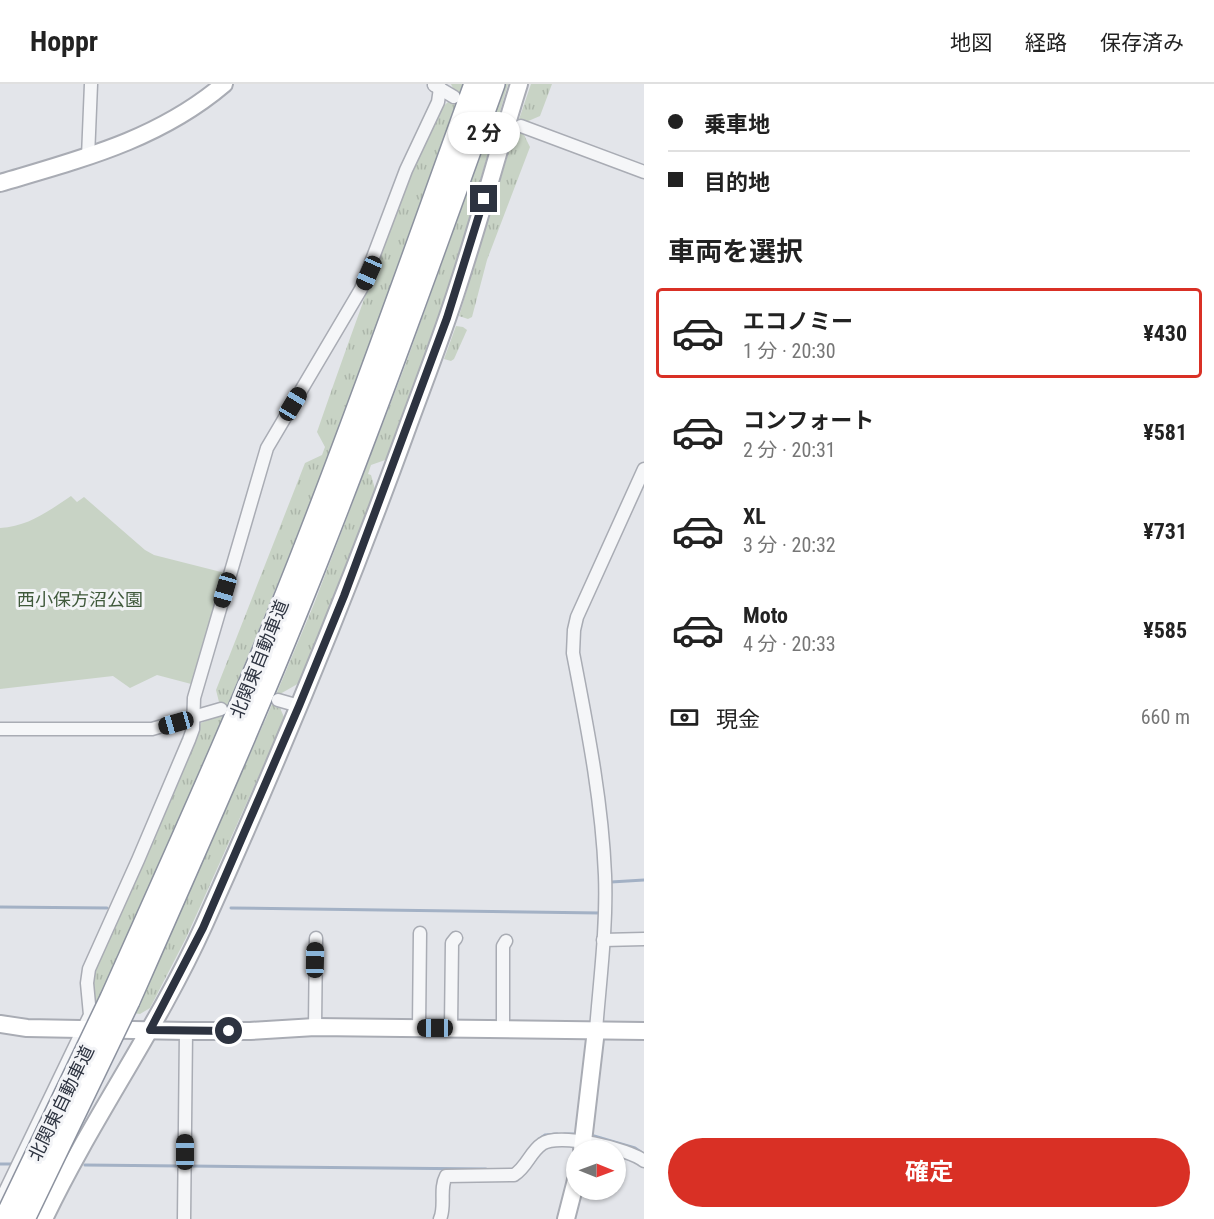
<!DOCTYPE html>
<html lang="ja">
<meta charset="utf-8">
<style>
:root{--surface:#fff;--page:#f6f6f6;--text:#222;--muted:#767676;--line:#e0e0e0;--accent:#d93025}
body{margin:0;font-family:"Roboto Condensed","Noto Sans JP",sans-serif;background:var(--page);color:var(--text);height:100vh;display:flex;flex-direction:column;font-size:22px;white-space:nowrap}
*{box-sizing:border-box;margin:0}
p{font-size:20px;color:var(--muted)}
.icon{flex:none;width:33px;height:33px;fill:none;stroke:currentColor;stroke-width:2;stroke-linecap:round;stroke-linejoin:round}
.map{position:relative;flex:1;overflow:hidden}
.sheet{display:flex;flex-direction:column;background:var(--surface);width:570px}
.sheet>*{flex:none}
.guide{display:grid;align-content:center;height:132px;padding:0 24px;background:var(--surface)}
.needle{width:39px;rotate:91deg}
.tools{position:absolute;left:566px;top:1056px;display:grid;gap:12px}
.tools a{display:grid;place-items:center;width:60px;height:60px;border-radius:50%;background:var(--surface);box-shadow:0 2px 4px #0004;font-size:30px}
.end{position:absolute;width:27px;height:27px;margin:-14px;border:8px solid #2d3340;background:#fff;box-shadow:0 0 0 3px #fff}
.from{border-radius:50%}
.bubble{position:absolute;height:42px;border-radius:21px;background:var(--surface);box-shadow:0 2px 4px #0004;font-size:20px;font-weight:700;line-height:42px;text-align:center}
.car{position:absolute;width:18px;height:36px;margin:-18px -9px;border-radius:8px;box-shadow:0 0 4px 2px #0007;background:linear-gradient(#222 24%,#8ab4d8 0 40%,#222 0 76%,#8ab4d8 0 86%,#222 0)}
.guide b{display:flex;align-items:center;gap:21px;height:57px;font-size:22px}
.guide b+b{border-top:2px solid var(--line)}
.guide i{width:15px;height:15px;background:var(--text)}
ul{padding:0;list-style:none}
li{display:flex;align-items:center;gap:18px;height:90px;margin:0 12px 9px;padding:0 12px;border:3px solid transparent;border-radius:6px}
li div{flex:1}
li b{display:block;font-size:22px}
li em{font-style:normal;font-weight:700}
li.current{border-color:var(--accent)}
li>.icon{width:54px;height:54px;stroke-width:1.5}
h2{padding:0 24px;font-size:27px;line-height:72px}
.pay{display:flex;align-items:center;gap:15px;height:66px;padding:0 24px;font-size:22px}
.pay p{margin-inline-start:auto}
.action{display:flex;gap:12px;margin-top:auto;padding:12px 24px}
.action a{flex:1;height:69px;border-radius:36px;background:var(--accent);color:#fff;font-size:24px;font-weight:700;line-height:69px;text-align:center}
header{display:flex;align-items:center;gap:36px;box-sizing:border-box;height:84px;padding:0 30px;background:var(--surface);border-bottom:2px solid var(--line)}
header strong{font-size:28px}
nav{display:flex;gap:33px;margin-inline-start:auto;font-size:21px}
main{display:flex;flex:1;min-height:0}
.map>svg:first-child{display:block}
.grass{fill:url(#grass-tufts)}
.park{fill:#c8d3c5}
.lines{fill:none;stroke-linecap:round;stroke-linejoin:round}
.stream{stroke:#a3b1c5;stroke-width:3}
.street-casing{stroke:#a9acb4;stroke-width:15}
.secondary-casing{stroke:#a9acb4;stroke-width:20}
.highway-casing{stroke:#8c929f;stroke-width:24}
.street{stroke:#f5f6f8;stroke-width:12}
.secondary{stroke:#fff;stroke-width:16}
.highway{stroke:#fff;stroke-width:21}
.highway-bridge-casing{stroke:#8c929f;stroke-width:24;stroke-linecap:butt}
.highway-bridge{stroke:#fff;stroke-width:21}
.route{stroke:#2d3340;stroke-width:8}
.labels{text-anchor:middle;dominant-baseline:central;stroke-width:6;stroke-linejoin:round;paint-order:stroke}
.park-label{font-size:18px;fill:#405a3c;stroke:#f3f4f7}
.street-label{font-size:18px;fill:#2d3340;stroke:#f3f4f7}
</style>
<header>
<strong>Hoppr</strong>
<nav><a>地図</a><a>経路</a><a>保存済み</a></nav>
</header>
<main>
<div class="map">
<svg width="644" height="1135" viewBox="0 0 644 1135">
<defs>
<pattern id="grass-tufts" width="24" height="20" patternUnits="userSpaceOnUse" patternTransform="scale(1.5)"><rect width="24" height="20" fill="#c8d3c5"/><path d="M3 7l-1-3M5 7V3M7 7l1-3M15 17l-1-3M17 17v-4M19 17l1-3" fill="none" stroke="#acb6aa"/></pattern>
</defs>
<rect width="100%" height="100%" fill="#e3e5ea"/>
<g class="grass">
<path d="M451 0H463L331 366 285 482 172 756 98 919C90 910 92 895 95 883L155 752 201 639 220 631 222 618H219L216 606 305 379 322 371 325 363 317 348C344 270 372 192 401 116 411 90 427 34 448 18H452L454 6Z"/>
<polygon points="506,0 508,0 448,208 388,375 371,381 368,390 371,391 375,405 370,422 301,598 280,610 276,623 280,624 284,633 283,638 186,854 150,924 140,930 133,929 267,632 314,520 406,279"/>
<polygon points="531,0 552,0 540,32 526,38 523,49 530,63 487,176 472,233 468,235 459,232 515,47"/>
<polygon points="456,242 463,243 467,246 454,275 451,277 444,275"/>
</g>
<path class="park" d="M71 412 77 418 84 413 145 466 154 471 225 489 195 601 157 591 130 604 113 592 0 605V444C29 442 47 428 71 412Z"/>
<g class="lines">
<g class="stream">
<polyline points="611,798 644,796"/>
<polyline points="0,823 107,824"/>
<polyline points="231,824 600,829"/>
<polyline points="564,1050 577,1050"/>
<polyline points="594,1052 635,1064 644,1070"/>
<polyline points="539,1055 545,1051 557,1050"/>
<polyline points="0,1080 11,1080"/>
<polyline points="85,1081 181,1082"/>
<polyline points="189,1082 486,1085"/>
</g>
<g class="street-casing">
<g id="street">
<polyline points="434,1 454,13"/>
<polyline points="521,42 644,88"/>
<polyline points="88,73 91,0"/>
<polyline points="278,616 299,622"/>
<polyline points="0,645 152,645 221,625"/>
<polyline points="603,856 644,855"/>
<polyline points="315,943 316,854"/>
<polyline points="419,944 420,849"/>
<polyline points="451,944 452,859 456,854"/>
<polyline points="503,945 503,862 506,857"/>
<path d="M596 946C600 895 607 842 605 791 602 716 587 642 573 569L574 546 577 533 644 385"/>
<polyline points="0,1118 90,931 87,899 89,885 138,776 189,656 193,645 194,614 267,364 361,205 406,86 438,18 440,4"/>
<polyline points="184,1135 186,947"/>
<path d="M440 1135C446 1122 439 1105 446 1092L514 1091C527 1083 530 1068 542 1060 558 1048 630 1065 644 1077"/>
</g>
</g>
<g class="secondary-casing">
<g id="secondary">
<path d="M0 99C81 75 158 56 224 0"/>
<polyline points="0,940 27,944 186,947 250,947 315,943 644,947"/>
<polyline points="582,1066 596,946"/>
<path d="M44 1135C92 1034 158 943 204 841 276 681 344 518 404 353 422 303 442 253 458 202 480 135 498 67 519 0"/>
<polyline points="566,1135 576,1096"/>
</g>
</g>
<g class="highway-casing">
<g id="highway">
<path d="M111 914C179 762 248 610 308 455 367 304 420 152 475 0"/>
<path d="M129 917C194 770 259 624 318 475 380 318 437 159 494 0"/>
</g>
</g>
<use href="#street" class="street"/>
<use href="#secondary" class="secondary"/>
<use href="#highway" class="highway"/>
<g class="highway-bridge-casing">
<g id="highway-bridge">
<polyline points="5,1135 111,914"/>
<polyline points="24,1135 129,917"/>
</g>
</g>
<use href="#highway-bridge" class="highway-bridge"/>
</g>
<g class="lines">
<polyline class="route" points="229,947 150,946 203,844 299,622 344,512 447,234 484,115"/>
</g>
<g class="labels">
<g class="park-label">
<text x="80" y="515">西小保方沼公園</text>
</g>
<g class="street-label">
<text transform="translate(259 575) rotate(-68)">北関東自動車道</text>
<text transform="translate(61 1019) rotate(-64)">北関東自動車道</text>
</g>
</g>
</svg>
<div class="tools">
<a><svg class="needle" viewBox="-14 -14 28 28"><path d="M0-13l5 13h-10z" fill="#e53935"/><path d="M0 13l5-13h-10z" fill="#767676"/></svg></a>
</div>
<i class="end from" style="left:229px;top:947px"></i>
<i class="end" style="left:484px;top:115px"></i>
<div class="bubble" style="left:448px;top:28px;width:72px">2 分</div>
<i class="car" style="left:369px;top:189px;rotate:204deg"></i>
<i class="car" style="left:293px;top:320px;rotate:31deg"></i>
<i class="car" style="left:225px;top:506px;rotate:196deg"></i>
<i class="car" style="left:176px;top:639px;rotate:254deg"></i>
<i class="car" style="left:315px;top:876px;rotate:1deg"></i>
<i class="car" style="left:435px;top:944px;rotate:270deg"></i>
<i class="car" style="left:185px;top:1068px;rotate:0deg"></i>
</div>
<section class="sheet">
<div class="guide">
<b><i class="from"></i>乗車地</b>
<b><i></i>目的地</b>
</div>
<h2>車両を選択</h2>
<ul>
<li class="current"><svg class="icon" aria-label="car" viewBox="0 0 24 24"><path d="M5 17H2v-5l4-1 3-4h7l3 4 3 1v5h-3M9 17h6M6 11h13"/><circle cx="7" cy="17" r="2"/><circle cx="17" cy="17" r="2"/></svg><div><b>エコノミー</b><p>1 分 · 20:30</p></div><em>¥430</em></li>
<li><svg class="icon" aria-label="car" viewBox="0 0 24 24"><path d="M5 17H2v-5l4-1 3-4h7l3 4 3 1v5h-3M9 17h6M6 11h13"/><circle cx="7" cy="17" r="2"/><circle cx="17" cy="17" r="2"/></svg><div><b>コンフォート</b><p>2 分 · 20:31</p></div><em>¥581</em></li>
<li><svg class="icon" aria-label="car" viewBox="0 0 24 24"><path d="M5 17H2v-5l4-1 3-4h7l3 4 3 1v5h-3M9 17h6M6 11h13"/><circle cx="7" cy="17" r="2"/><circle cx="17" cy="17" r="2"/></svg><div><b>XL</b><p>3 分 · 20:32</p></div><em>¥731</em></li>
<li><svg class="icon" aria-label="car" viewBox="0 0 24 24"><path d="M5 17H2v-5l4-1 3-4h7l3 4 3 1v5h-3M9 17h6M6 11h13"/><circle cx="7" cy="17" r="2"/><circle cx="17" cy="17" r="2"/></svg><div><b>Moto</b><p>4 分 · 20:33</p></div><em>¥585</em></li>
</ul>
<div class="pay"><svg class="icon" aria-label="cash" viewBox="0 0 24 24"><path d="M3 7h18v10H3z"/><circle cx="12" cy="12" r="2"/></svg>現金<p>660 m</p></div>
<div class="action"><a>確定</a></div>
</section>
</main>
